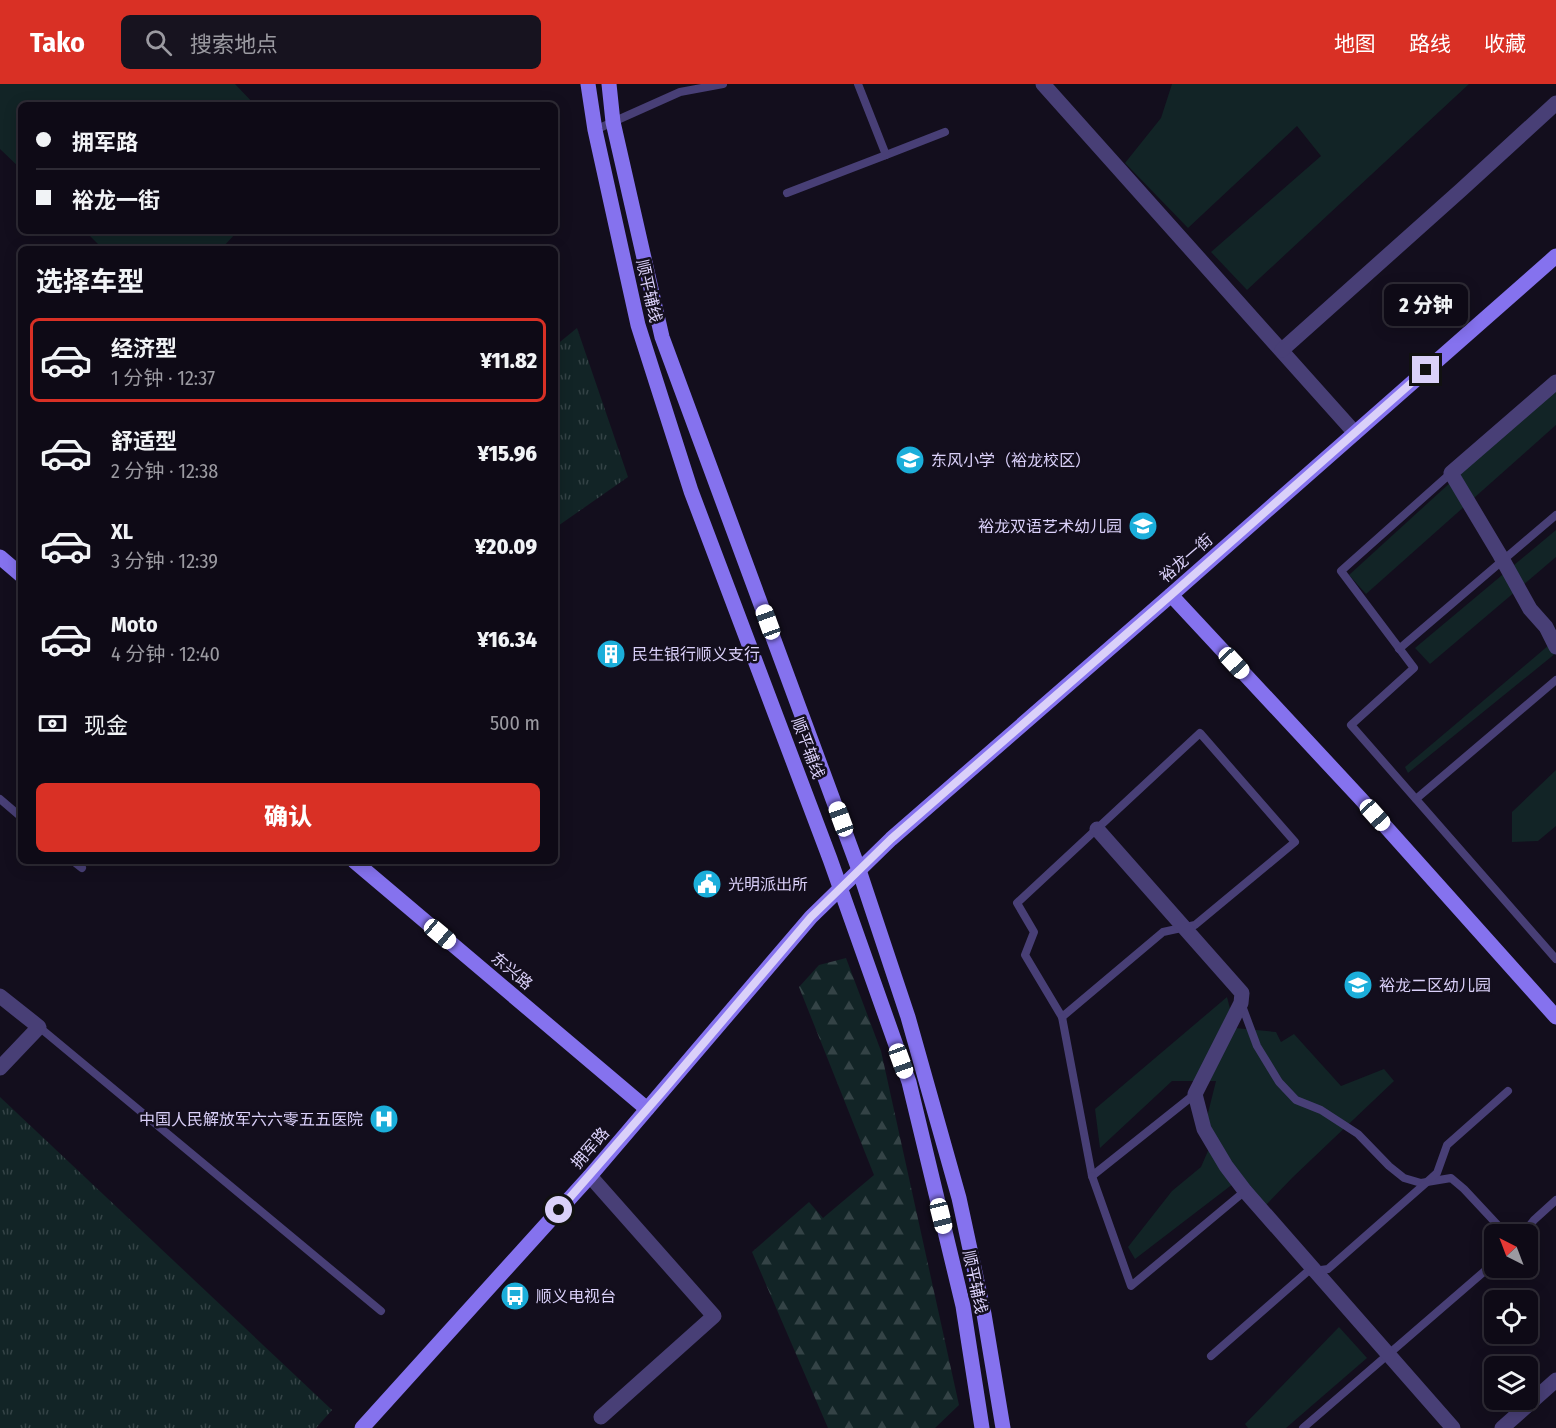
<!DOCTYPE html>
<html lang="zh">
<meta charset="utf-8">
<style>
:root{--surface:#0e0a16;--page:#17131f;--text:#f1f3f6;--muted:#9b9aa1;--line:#2e2b35;--accent:#d93025}
body{margin:0;font-family:"Fira Sans Condensed","Noto Sans SC",sans-serif;background:var(--page);color:var(--text);height:100vh;display:flex;flex-direction:column;font-size:22px;white-space:nowrap}
*{box-sizing:border-box;margin:0}
p{font-size:20px;color:var(--muted)}
.icon{flex:none;width:33px;height:33px;fill:none;stroke:currentColor;stroke-width:2;stroke-linecap:round;stroke-linejoin:round}
.map{position:relative;flex:1;overflow:hidden}
.side{position:absolute;left:18px;top:162px;width:540px;height:618px;display:flex;flex-direction:column;background:var(--surface);border-radius:9px;box-shadow:0 3px 15px #0003,0 0 0 2px var(--line)}
.side>*{flex:none}
.hud{position:absolute;left:18px;top:18px;width:540px;height:132px;border-radius:9px;box-shadow:0 3px 15px #0003,0 0 0 2px var(--line);display:grid;align-content:center;height:132px;padding:0 18px;background:var(--surface)}
.needle{width:39px;rotate:318deg}
.tools{position:absolute;left:1484px;top:1140px;display:grid;gap:12px}
.tools a{display:grid;place-items:center;width:54px;height:54px;border-radius:9px;background:var(--surface);box-shadow:0 3px 15px #0003,0 0 0 2px var(--line);font-size:30px}
.end{position:absolute;width:27px;height:27px;margin:-14px;border:8px solid #dad0f9;background:#111;box-shadow:0 0 0 3px #111}
.from{border-radius:50%}
.bubble{position:absolute;height:42px;border-radius:9px;background:var(--surface);box-shadow:0 3px 15px #0003,0 0 0 2px var(--line);font-size:20px;font-weight:800;line-height:42px;text-align:center}
.car{position:absolute;width:18px;height:36px;margin:-18px -9px;border-radius:8px;box-shadow:0 0 4px 2px #0007;background:linear-gradient(#fff 24%,#345 0 40%,#fff 0 76%,#345 0 86%,#fff 0)}
.hud b{display:flex;align-items:center;gap:21px;height:57px;font-size:22px}
.hud b+b{border-top:2px solid var(--line)}
.hud i{width:15px;height:15px;background:var(--text)}
ul{padding:0;list-style:none}
li{display:flex;align-items:center;gap:18px;height:84px;margin:0 12px 9px;padding:0 6px;border:3px solid transparent;border-radius:9px}
li div{flex:1}
li b{display:block;font-size:22px}
li em{font-style:normal;font-weight:800}
li.on{border-color:var(--accent)}
li>.icon{width:54px;height:54px;stroke-width:1.5}
h2{padding:0 18px;font-size:27px;line-height:72px}
.pay{display:flex;align-items:center;gap:15px;height:66px;padding:0 18px;font-size:22px}
.pay p{margin-inline-start:auto}
.button{display:flex;gap:12px;margin-top:auto;padding:12px 18px}
.button a{flex:1;height:69px;border-radius:9px;background:var(--accent);color:#fff;font-size:24px;font-weight:800;line-height:69px;text-align:center}
header{display:flex;align-items:center;gap:36px;box-sizing:border-box;height:84px;padding:0 30px;background:var(--accent);color:#fff}
header strong{font-size:28px}
nav{display:flex;gap:33px;margin-inline-start:auto;font-size:21px}
.search{width:420px;height:54px;background:var(--page);display:flex;align-items:center;gap:15px;box-sizing:border-box;padding:0 21px;border-radius:9px;color:var(--muted);font-size:22px}
.map>svg:first-child{display:block}
.grass{fill:url(#grass-tufts)}
.forest{fill:url(#forest-firs)}
.garden{fill:#122426}
.lines{fill:none;stroke-linecap:round;stroke-linejoin:round}
.lane{stroke:#483f76;stroke-width:8}
.street{stroke:#483f76;stroke-width:15}
.secondary{stroke:#8572ee;stroke-width:15}
.route{stroke:#dad0f9;stroke-width:8}
.labels{text-anchor:middle;dominant-baseline:central;stroke-width:5;stroke-linejoin:round;paint-order:stroke}
.street-label{font-size:16px;fill:#dad0f9;stroke:#130e1d}
.poi-label{font-size:16px;fill:#dad0f9;stroke:#130e1d;text-anchor:start}
</style>
<header>
<strong>Tako</strong>
<div class="search"><svg class="icon" aria-label="search" viewBox="0 0 24 24"><circle cx="10" cy="10" r="6"/><path d="M15 15l6 6"/></svg>搜索地点</div>
<nav><a>地图</a><a>路线</a><a>收藏</a></nav>
</header>
<div class="map">
<svg width="1556" height="1344" viewBox="0 0 1556 1344">
<defs>
<pattern id="grass-tufts" width="24" height="20" patternUnits="userSpaceOnUse" patternTransform="scale(1.5)"><rect width="24" height="20" fill="#122426"/><path d="M3 7l-1-3M5 7V3M7 7l1-3M15 17l-1-3M17 17v-4M19 17l1-3" fill="none" stroke="#344346"/></pattern>
<pattern id="forest-firs" width="22" height="20" patternUnits="userSpaceOnUse" patternTransform="scale(1.5)"><rect width="22" height="20" fill="#122426"/><path d="M5 1l3.5 6h-7zM16 11l3.5 6h-7z" fill="#344346"/></pattern>
</defs>
<rect width="100%" height="100%" fill="#130e1d"/>
<g class="grass">
<polygon points="577,244 628,393 555,444 555,262"/>
<polygon points="0,1013 332,1326 316,1344 0,1344"/>
</g>
<polygon class="forest" points="846,874 881,967 959,1321 935,1344 828,1344 752,1168 809,1118 823,1134 874,1091 799,903 819,881"/>
<g class="garden">
<polygon points="0,0 235,0 255,21 21,21 21,85 0,65"/>
<polygon points="1172,0 1469,0 1247,206 1211,168 1321,72 1297,42 1188,144 1125,79 1161,34"/>
<polygon points="85,147 238,147 221,165 103,165"/>
<polygon points="1556,302 1556,341 1366,510 1349,491"/>
<polygon points="1556,446 1556,473 1430,580 1415,564"/>
<polygon points="1556,555 1556,569 1408,689 1405,683"/>
<polygon points="1556,686 1556,742 1538,757 1512,758 1512,728"/>
<polygon points="1227,913 1235,944 1276,948 1281,958 1294,950 1341,1002 1384,985 1394,997 1293,1093 1266,1121 1242,1093 1135,1175 1128,1163 1172,1107 1201,1083 1214,1053 1207,1033 1216,997 1172,997 1100,1064 1095,1025"/>
<polygon points="1339,1243 1367,1274 1286,1344 1248,1344 1245,1340"/>
</g>
<g class="lines">
<g class="lane">
<polyline points="595,46 680,8 723,0"/>
<polyline points="886,71 945,48"/>
<polyline points="787,109 886,71 858,0"/>
<polyline points="1451,389 1341,487 1414,584 1351,641 1556,875"/>
<polyline points="1399,565 1556,431"/>
<polygon points="1200,649 1295,758 1195,841 1163,848 1062,933 1025,871 1034,848 1017,819"/>
<polyline points="0,715 21,733"/>
<polyline points="1416,715 1556,596"/>
<polyline points="73,777 82,784"/>
<polyline points="1241,919 1257,962 1279,998 1296,1016 1321,1026 1358,1050 1389,1082 1404,1094 1421,1099 1451,1094 1464,1105 1506,1150"/>
<polyline points="1062,933 1092,1092 1195,1010"/>
<polyline points="39,943 381,1227"/>
<polyline points="1092,1092 1131,1202 1245,1107"/>
<polyline points="1523,1150 1534,1136 1556,1116"/>
<polyline points="1211,1272 1307,1188 1328,1185 1427,1098 1437,1089 1447,1061 1508,1007"/>
<polyline points="1303,1344 1494,1179"/>
</g>
<g class="street">
<polyline points="1043,0 1355,349"/>
<polyline points="1282,266 1461,106 1556,19"/>
<polyline points="1556,298 1451,389 1500,471 1530,525 1546,543 1556,563"/>
<polyline points="1097,745 1242,909 1241,919 1195,1010 1204,1045 1226,1082 1245,1107 1453,1344"/>
<polyline points="0,912 39,943 0,984"/>
<polyline points="590,1092 714,1232 601,1333"/>
<polyline points="1502,1344 1556,1296"/>
</g>
<g class="secondary">
<polyline points="588,0 595,46 638,241 691,407 830,775 909,998 963,1222 982,1344"/>
<polyline points="609,0 613,38 662,253 859,786 908,933 959,1114 984,1230 1003,1344"/>
<polyline points="0,473 21,491"/>
<polyline points="1171,511 1360,714 1556,933"/>
<polyline points="354,777 647,1025"/>
<polyline points="362,1344 590,1092 811,833 891,755 1171,511 1556,172"/>
</g>
</g>
<g class="lines">
<polyline class="route" points="559,1126 662,1008 811,833 891,755 1171,511 1426,286"/>
</g>
<defs>
<g id="school-disc" transform="scale(1.5)"><circle r="9.5" fill="#1baeda" stroke="#130e1d"/><path d="M0-5L7-2L0 1L-7-2ZM-4 1L0 2.5L4 1V4Q0 6-4 4Z" fill="#fff"/></g>
<g id="building-disc" transform="scale(1.5)"><circle r="9.5" fill="#1baeda" stroke="#130e1d"/><path d="M-4-6H4V6H1V3H-1V6H-4ZM-2.5-4.3h1.7v1.8h-1.7ZM.8-4.3h1.7v1.8H.8ZM-2.5-1h1.7V.8h-1.7ZM.8-1h1.7V.8H.8Z" fill="#fff"/></g>
<g id="civic-disc" transform="scale(1.5)"><circle r="9.5" fill="#1baeda" stroke="#130e1d"/><path d="M-.6-6.5H3V-4.5H.6V-3L4-1V1h2V6H-6V1h2V-1L-.6-3ZM-1.2 2.5V6h2.4V2.5Z" fill="#fff"/></g>
<g id="hospital-disc" transform="scale(1.5)"><circle r="9.5" fill="#1baeda" stroke="#130e1d"/><path d="M-5-5h3v3.5h4V-5h3V5h-3V1.5h-4V5h-3Z" fill="#fff"/></g>
<g id="bus-disc" transform="scale(1.5)"><circle r="9.5" fill="#1baeda" stroke="#130e1d"/><path d="M-5-6H5V4H4V6H2V4H-2V6H-4V4H-5ZM-3.5-4V0h7V-4ZM-3.5 1.2v1.5H-2V1.2ZM2 1.2v1.5H3.5V1.2Z" fill="#fff"/></g>
</defs>
<g fill-rule="evenodd">
<use href="#school-disc" x="910" y="376"/>
<use href="#school-disc" x="1143" y="442"/>
<use href="#building-disc" x="611" y="570"/>
<use href="#civic-disc" x="707" y="800"/>
<use href="#school-disc" x="1358" y="901"/>
<use href="#hospital-disc" x="384" y="1035"/>
<use href="#bus-disc" x="515" y="1212"/>
</g>
<g class="labels">
<g class="street-label">
<text transform="translate(649 207) rotate(77)">顺平辅线</text>
<text transform="translate(1186 474) rotate(-41)">裕龙一街</text>
<text transform="translate(808 664) rotate(69)">顺平辅线</text>
<text transform="translate(512 887) rotate(40)">东兴路</text>
<text transform="translate(590 1064) rotate(-49)">拥军路</text>
<text transform="translate(975 1198) rotate(78)">顺平辅线</text>
</g>
<g class="poi-label">
<text x="931" y="376">东风小学（裕龙校区）</text>
<text x="1122" y="442" text-anchor="end">裕龙双语艺术幼儿园</text>
<text x="632" y="570">民生银行顺义支行</text>
<text x="728" y="800">光明派出所</text>
<text x="1379" y="901">裕龙二区幼儿园</text>
<text x="363" y="1035" text-anchor="end">中国人民解放军六六零五五医院</text>
<text x="536" y="1212">顺义电视台</text>
</g>
</g>
</svg>
<div class="tools">
<a><svg class="needle" viewBox="-14 -14 28 28"><path d="M0-13l5 13h-10z" fill="#e53935"/><path d="M0 13l5-13h-10z" fill="#9b9aa1"/></svg></a>
<a><svg class="icon" aria-label="locate" viewBox="0 0 24 24"><circle cx="12" cy="12" r="6"/><path d="M12 2v4M12 18v4M2 12h4M18 12h4"/></svg></a>
<a><svg class="icon" aria-label="layers" viewBox="0 0 24 24"><path d="M12 4l9 5-9 5-9-5zM3 14l9 5 9-5"/></svg></a>
</div>
<i class="end from" style="left:559px;top:1126px"></i>
<i class="end" style="left:1426px;top:286px"></i>
<div class="bubble" style="left:1384px;top:200px;width:84px">2 分钟</div>
<i class="car" style="left:768px;top:538px;rotate:340deg"></i>
<i class="car" style="left:1234px;top:579px;rotate:137deg"></i>
<i class="car" style="left:1375px;top:731px;rotate:138deg"></i>
<i class="car" style="left:841px;top:735px;rotate:340deg"></i>
<i class="car" style="left:440px;top:850px;rotate:130deg"></i>
<i class="car" style="left:901px;top:977px;rotate:160deg"></i>
<i class="car" style="left:941px;top:1132px;rotate:166deg"></i>
<div class="hud">
<b><i class="from"></i>拥军路</b>
<b><i></i>裕龙一街</b>
</div>
<section class="side">
<h2>选择车型</h2>
<ul>
<li class="on"><svg class="icon" aria-label="car" viewBox="0 0 24 24"><path d="M5 17H2v-5l4-1 3-4h7l3 4 3 1v5h-3M9 17h6M6 11h13"/><circle cx="7" cy="17" r="2"/><circle cx="17" cy="17" r="2"/></svg><div><b>经济型</b><p>1 分钟 · 12:37</p></div><em>¥11.82</em></li>
<li><svg class="icon" aria-label="car" viewBox="0 0 24 24"><path d="M5 17H2v-5l4-1 3-4h7l3 4 3 1v5h-3M9 17h6M6 11h13"/><circle cx="7" cy="17" r="2"/><circle cx="17" cy="17" r="2"/></svg><div><b>舒适型</b><p>2 分钟 · 12:38</p></div><em>¥15.96</em></li>
<li><svg class="icon" aria-label="car" viewBox="0 0 24 24"><path d="M5 17H2v-5l4-1 3-4h7l3 4 3 1v5h-3M9 17h6M6 11h13"/><circle cx="7" cy="17" r="2"/><circle cx="17" cy="17" r="2"/></svg><div><b>XL</b><p>3 分钟 · 12:39</p></div><em>¥20.09</em></li>
<li><svg class="icon" aria-label="car" viewBox="0 0 24 24"><path d="M5 17H2v-5l4-1 3-4h7l3 4 3 1v5h-3M9 17h6M6 11h13"/><circle cx="7" cy="17" r="2"/><circle cx="17" cy="17" r="2"/></svg><div><b>Moto</b><p>4 分钟 · 12:40</p></div><em>¥16.34</em></li>
</ul>
<div class="pay"><svg class="icon" aria-label="cash" viewBox="0 0 24 24"><path d="M3 7h18v10H3z"/><circle cx="12" cy="12" r="2"/></svg>现金<p>500 m</p></div>
<div class="button"><a>确认</a></div>
</section>
</div>
